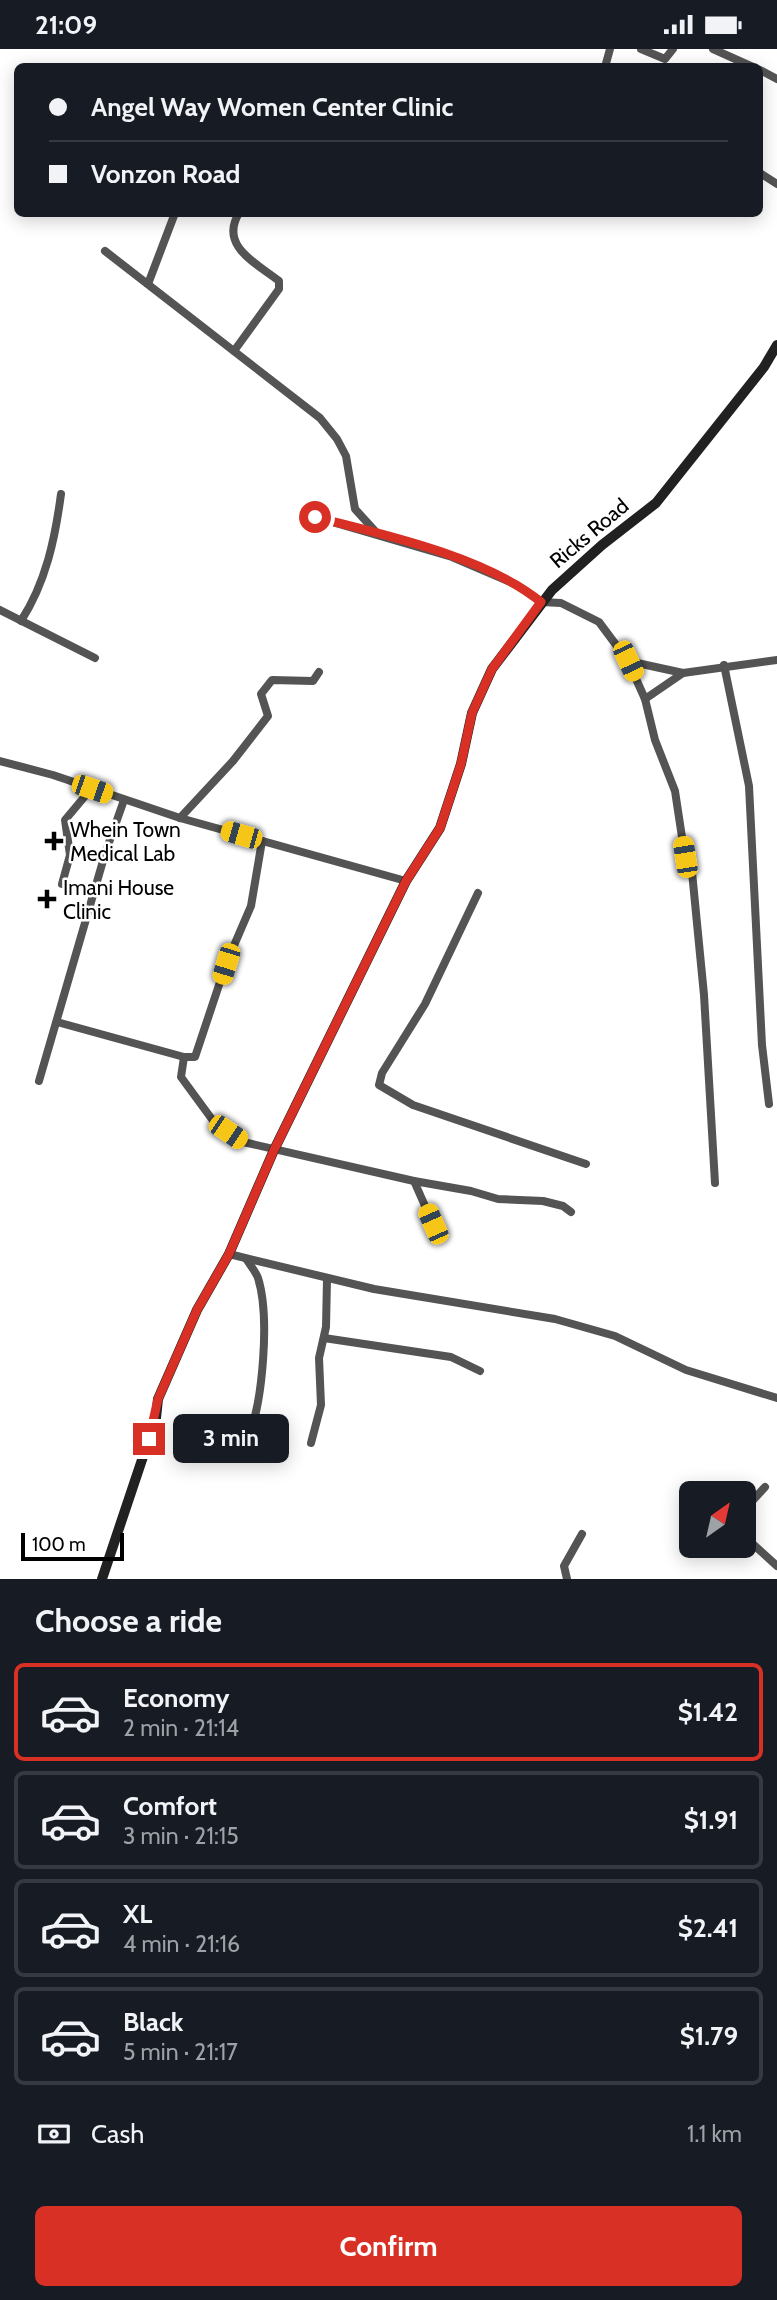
<!DOCTYPE html>
<meta charset="utf-8">
<style>
:root{--surface:#171b24;--page:#20242c;--text:#f1f3f6;--muted:#9ea1a6;--line:#363941;--accent:#d93025}
body{margin:0;font-family:Cabin,sans-serif;background:var(--page);color:var(--text);height:100vh;display:flex;flex-direction:column;font-size:26px;white-space:nowrap}
*{box-sizing:border-box;margin:0}
p{font-size:23px;color:var(--muted)}
.icon{flex:none;width:38px;height:38px;fill:none;stroke:currentColor;stroke-width:2;stroke-linecap:round;stroke-linejoin:round}
.map{position:relative;height:1530px;overflow:hidden}
.sheet{display:flex;flex-direction:column;background:var(--surface);flex:1}
.sheet>*{flex:none}
.top-card{position:absolute;left:14px;top:14px;width:749px;height:154px;border-radius:10px;box-shadow:0 4px 18px #0003;display:grid;align-content:center;height:154px;padding:0 35px;background:var(--surface)}
.needle{width:46px;rotate:34deg}
.fabs{position:absolute;left:679px;top:1432px;display:grid;gap:14px}
.fabs a{display:grid;place-items:center;width:77px;height:77px;border-radius:10px;background:var(--surface);box-shadow:0 4px 18px #0003;font-size:35px}
.scale{position:absolute;left:21px;bottom:18px;width:103px;box-sizing:border-box;padding-left:7px;border:4px solid #000;border-top:0;font-size:19px;line-height:24px;white-space:nowrap;color:#000;-webkit-text-stroke:5px #fff;paint-order:stroke}
.end{position:absolute;width:32px;height:32px;margin:-16px;border:9px solid #d93025;background:#fff;box-shadow:0 0 0 4px #fff}
.from{border-radius:50%}
.bubble{position:absolute;height:49px;border-radius:10px;background:var(--surface);box-shadow:0 4px 18px #0003;font-size:23px;font-weight:700;line-height:49px;text-align:center}
.car{position:absolute;width:21px;height:42px;margin:-21px -10px;border-radius:9px;box-shadow:0 0 5px 2px #0007;background:linear-gradient(#f5c518 24%,#345 0 40%,#f5c518 0 76%,#345 0 86%,#f5c518 0)}
.top-card b{display:flex;align-items:center;gap:24px;height:66px;font-size:26px}
.top-card b+b{border-top:2px solid var(--line)}
.top-card i{width:18px;height:18px;background:var(--text)}
ul{padding:0;list-style:none}
li{display:flex;align-items:center;gap:21px;height:98px;margin:0 14px 10px;padding:0 21px;border:4px solid var(--line);border-radius:10px}
li div{flex:1}
li b{display:block;font-size:26px}
li em{font-style:normal;font-weight:700}
li.selected{border-color:var(--accent)}
li>.icon{width:63px;height:63px;stroke-width:1.5}
h2{padding:0 35px;font-size:32px;line-height:84px}
.pay{display:flex;align-items:center;gap:18px;height:77px;padding:0 35px;font-size:26px}
.pay p{margin-inline-start:auto}
.primary-button{display:flex;gap:14px;margin-top:auto;padding:14px 35px}
.primary-button a{flex:1;height:80px;border-radius:10px;background:var(--accent);color:#fff;font-size:28px;font-weight:700;line-height:80px;text-align:center}
.status{display:flex;justify-content:space-between;align-items:center;height:49px;padding:0 35px;background:var(--surface);direction:ltr}
.status svg{height:19px;fill:currentColor}
.map>svg:first-child{display:block}
.lines{fill:none;stroke-linecap:round;stroke-linejoin:round}
.street{stroke:#545454;stroke-width:8}
.secondary{stroke:#212121;stroke-width:10}
.route{stroke:#d93025;stroke-width:9}
.poi-dot{fill:#000;stroke:#fff;stroke-width:2.5}
.labels{text-anchor:middle;dominant-baseline:central;stroke-width:5;stroke-linejoin:round;paint-order:stroke}
.street-label{font-size:21px;fill:#000;stroke:#fff}
.poi-label{font-size:21px;fill:#000;stroke:#fff;text-anchor:start}
</style>
<div class="status"><b>21:09</b><svg viewBox="0 0 49 12"><path d="M0 12V9h3v3zM5 12V6h3v6zM10 12V3h3v9zM15 12V0h3v12zM26 1h20v11H26zM47 4h2v5h-2z"/></svg></div>
<div class="map">
<svg width="777" height="1530" viewBox="0 0 777 1530">
<rect width="100%" height="100%" fill="#fff"/>
<g class="lines">
<g class="street">
<polyline points="641,0 665,10 673,0"/>
<polyline points="713,0 753,18"/>
<polyline points="605,18 610,0"/>
<polyline points="760,21 777,30"/>
<polyline points="760,124 777,135"/>
<polyline points="105,202 320,369 337,390 346,407 355,460 375,482"/>
<polyline points="148,235 175,164"/>
<path d="M234 302 279 240V232C256 214 219 197 239 164"/>
<polyline points="315,468 452,508 517,536 541,553 561,554 599,573 628,612 683,624"/>
<polyline points="0,561 95,609"/>
<path d="M21 572C46 533 55 490 61 445"/>
<polyline points="628,612 645,650 655,691 675,742 685,808 692,823 704,946 715,1134"/>
<polyline points="724,616 749,737 762,996 769,1055"/>
<polyline points="645,650 683,624 777,611"/>
<polyline points="0,712 53,726 180,769 406,832"/>
<polyline points="180,769 233,712 268,667 261,645 272,631 313,632 319,623"/>
<polyline points="262,792 251,857 226,915 195,1008 184,1008 181,1028 214,1073 243,1093 414,1132 433,1175"/>
<polyline points="62,835 70,806 65,771 91,740"/>
<polyline points="478,844 425,955 382,1024 379,1036 413,1056 586,1115"/>
<polyline points="57,973 184,1008"/>
<polyline points="39,1032 105,805 124,751"/>
<polyline points="414,1132 471,1142 498,1150 543,1152 563,1157 571,1163"/>
<polyline points="229,1205 374,1240 555,1270 615,1287 686,1321 777,1349"/>
<path d="M247 1211C250 1216 256 1223 258 1229 270 1267 263 1353 248 1389"/>
<polyline points="324,1289 451,1308 480,1322"/>
<polyline points="311,1394 321,1356 319,1309 326,1278 327,1230"/>
<polyline points="744,1461 765,1438"/>
<polyline points="744,1487 777,1517"/>
<polyline points="567,1530 564,1517 582,1485"/>
</g>
<polyline class="secondary" points="102,1530 156,1369 158,1350 197,1261 229,1205 274,1101 406,832 440,779 461,715 472,664 492,620 552,541 602,496 656,454 764,318 777,296"/>
</g>
<g class="lines">
<path class="route" d="M149 1390 158 1350 197 1261 229 1205 274 1101 406 832 440 779 461 715 472 664 492 620 541 553C486 508 383 485 315 468"/>
</g>
<g class="poi-dot">
<path d="M50.5 781.5h7v7h7v7h-7v7h-7v-7h-7v-7h7z"/>
<path d="M43.5 839.5h7v7h7v7h-7v7h-7v-7h-7v-7h7z"/>
</g>
<g class="labels">
<g class="street-label">
<text transform="translate(589 484) rotate(-40)">Ricks Road</text>
</g>
<g class="poi-label">
<text x="70" y="780">Whein Town<tspan x="70" dy="24">Medical Lab</tspan></text>
<text x="63" y="838">Imani House<tspan x="63" dy="24">Clinic</tspan></text>
</g>
</g>
</svg>
<div class="fabs">
<a><svg class="needle" viewBox="-14 -14 28 28"><path d="M0-13l5 13h-10z" fill="#e53935"/><path d="M0 13l5-13h-10z" fill="#9ea1a6"/></svg></a>
</div>
<div class="scale">100 m</div>
<i class="end from" style="left:315px;top:468px"></i>
<i class="end" style="left:149px;top:1390px"></i>
<div class="bubble" style="left:173px;top:1365px;width:116px">3 min</div>
<i class="car" style="left:628px;top:612px;rotate:155deg"></i>
<i class="car" style="left:92px;top:740px;rotate:109deg"></i>
<i class="car" style="left:241px;top:786px;rotate:286deg"></i>
<i class="car" style="left:685px;top:808px;rotate:351deg"></i>
<i class="car" style="left:226px;top:915px;rotate:197deg"></i>
<i class="car" style="left:228px;top:1083px;rotate:124deg"></i>
<i class="car" style="left:433px;top:1175px;rotate:336deg"></i>
<div class="top-card">
<b><i class="from"></i>Angel Way Women Center Clinic</b>
<b><i></i>Vonzon Road</b>
</div>
</div>
<section class="sheet">
<h2>Choose a ride</h2>
<ul>
<li class="selected"><svg class="icon" aria-label="car" viewBox="0 0 24 24"><path d="M5 17H2v-5l4-1 3-4h7l3 4 3 1v5h-3M9 17h6M6 11h13"/><circle cx="7" cy="17" r="2"/><circle cx="17" cy="17" r="2"/></svg><div><b>Economy</b><p>2 min · 21:14</p></div><em>$1.42</em></li>
<li><svg class="icon" aria-label="car" viewBox="0 0 24 24"><path d="M5 17H2v-5l4-1 3-4h7l3 4 3 1v5h-3M9 17h6M6 11h13"/><circle cx="7" cy="17" r="2"/><circle cx="17" cy="17" r="2"/></svg><div><b>Comfort</b><p>3 min · 21:15</p></div><em>$1.91</em></li>
<li><svg class="icon" aria-label="car" viewBox="0 0 24 24"><path d="M5 17H2v-5l4-1 3-4h7l3 4 3 1v5h-3M9 17h6M6 11h13"/><circle cx="7" cy="17" r="2"/><circle cx="17" cy="17" r="2"/></svg><div><b>XL</b><p>4 min · 21:16</p></div><em>$2.41</em></li>
<li><svg class="icon" aria-label="car" viewBox="0 0 24 24"><path d="M5 17H2v-5l4-1 3-4h7l3 4 3 1v5h-3M9 17h6M6 11h13"/><circle cx="7" cy="17" r="2"/><circle cx="17" cy="17" r="2"/></svg><div><b>Black</b><p>5 min · 21:17</p></div><em>$1.79</em></li>
</ul>
<div class="pay"><svg class="icon" aria-label="cash" viewBox="0 0 24 24"><path d="M3 7h18v10H3z"/><circle cx="12" cy="12" r="2"/></svg>Cash<p>1.1 km</p></div>
<div class="primary-button"><a>Confirm</a></div>
</section>
